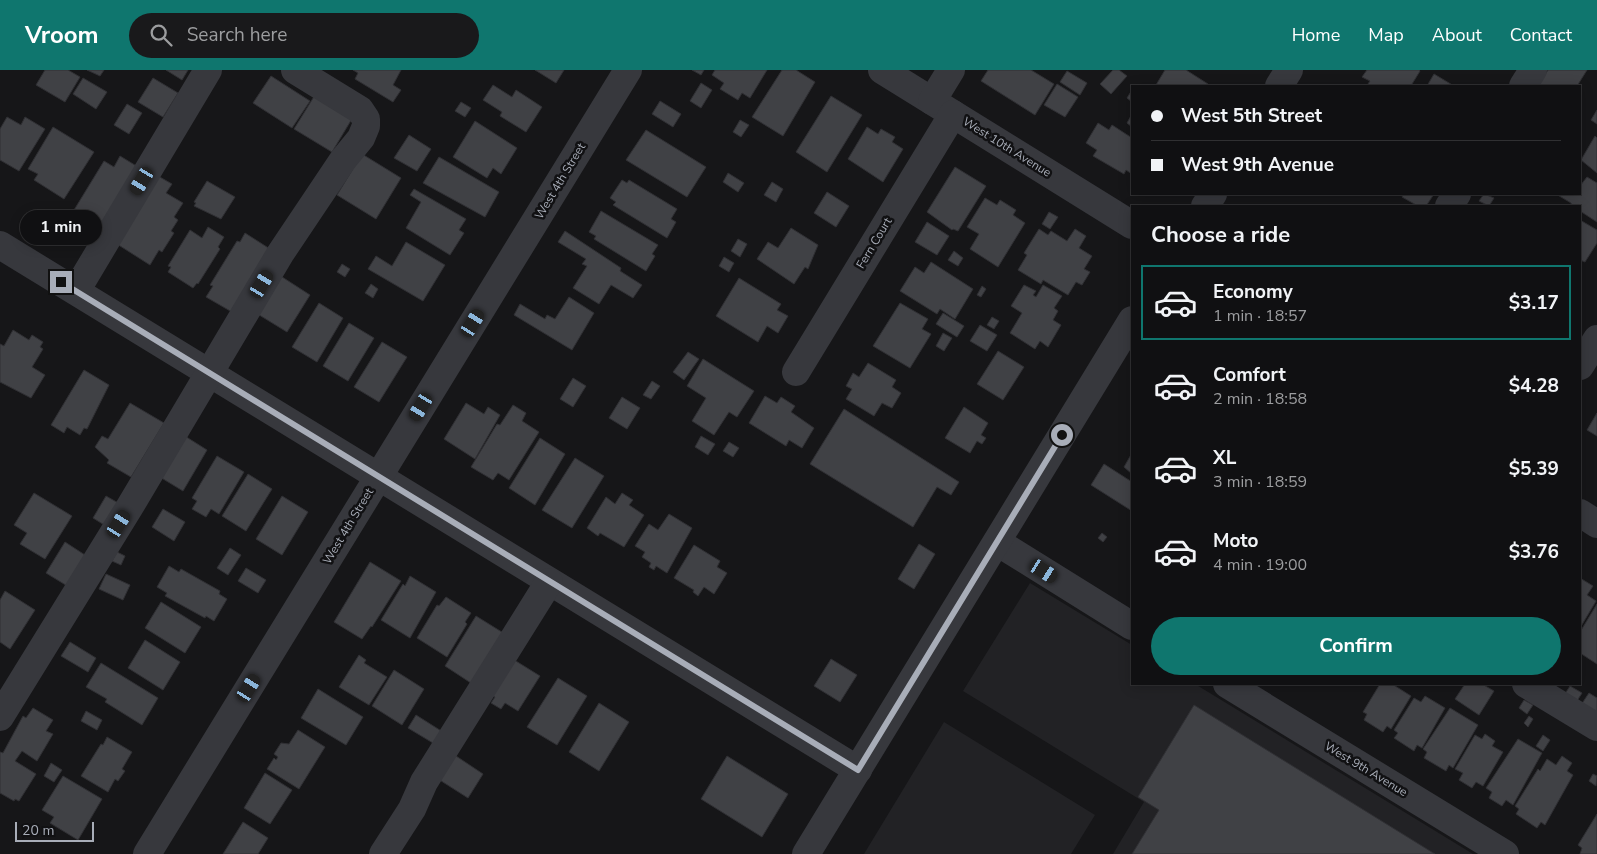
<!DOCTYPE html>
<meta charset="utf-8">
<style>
:root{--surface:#101012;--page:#19191b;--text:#f1f3f6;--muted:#9c9d9f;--line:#303032;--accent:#0f766e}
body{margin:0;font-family:"Nunito Sans",sans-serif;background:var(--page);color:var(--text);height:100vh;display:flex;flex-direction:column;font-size:19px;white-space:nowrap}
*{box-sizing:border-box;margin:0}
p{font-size:16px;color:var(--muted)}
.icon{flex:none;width:28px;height:28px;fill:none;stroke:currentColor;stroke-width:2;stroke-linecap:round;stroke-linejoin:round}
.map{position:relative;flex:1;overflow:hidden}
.details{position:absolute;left:1131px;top:135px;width:450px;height:480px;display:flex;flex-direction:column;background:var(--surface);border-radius:0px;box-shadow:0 2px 12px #0003,0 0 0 1px var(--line)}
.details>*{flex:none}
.guide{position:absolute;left:1131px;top:15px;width:450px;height:110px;border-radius:0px;box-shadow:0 2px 12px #0003,0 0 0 1px var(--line);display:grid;align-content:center;height:110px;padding:0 20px;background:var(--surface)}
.scale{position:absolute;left:15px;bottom:12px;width:79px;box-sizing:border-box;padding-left:5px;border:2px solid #a8adb8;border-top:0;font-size:14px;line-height:18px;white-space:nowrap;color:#a8adb8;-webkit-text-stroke:4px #111113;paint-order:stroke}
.end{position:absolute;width:22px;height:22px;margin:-11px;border:6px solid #a8adb8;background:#111;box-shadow:0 0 0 2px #111}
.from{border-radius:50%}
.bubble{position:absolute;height:35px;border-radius:18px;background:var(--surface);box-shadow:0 2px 12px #0003,0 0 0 1px var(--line);font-size:16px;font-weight:700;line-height:35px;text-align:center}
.car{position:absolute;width:15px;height:30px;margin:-15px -8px;border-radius:6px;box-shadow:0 0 4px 1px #0007;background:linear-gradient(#222 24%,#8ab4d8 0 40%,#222 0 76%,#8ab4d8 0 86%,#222 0)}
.guide b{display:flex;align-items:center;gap:18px;height:48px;font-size:19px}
.guide b+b{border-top:1px solid var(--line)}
.guide i{width:12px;height:12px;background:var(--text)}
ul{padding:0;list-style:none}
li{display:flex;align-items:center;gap:15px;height:75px;margin:0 10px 8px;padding:0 10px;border:2px solid transparent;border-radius:0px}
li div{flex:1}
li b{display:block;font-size:19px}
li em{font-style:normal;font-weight:700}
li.active{border-color:var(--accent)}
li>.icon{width:45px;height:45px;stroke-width:1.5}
h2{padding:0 20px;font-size:22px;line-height:60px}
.primary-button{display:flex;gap:10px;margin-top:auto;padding:10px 20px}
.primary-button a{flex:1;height:58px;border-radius:30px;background:var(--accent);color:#fff;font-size:20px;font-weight:700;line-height:58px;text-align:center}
header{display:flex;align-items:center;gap:30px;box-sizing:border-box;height:70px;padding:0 25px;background:var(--accent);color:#fff}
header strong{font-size:24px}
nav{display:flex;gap:28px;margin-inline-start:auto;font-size:18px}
.search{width:350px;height:45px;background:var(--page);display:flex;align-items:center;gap:12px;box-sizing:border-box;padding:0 18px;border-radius:28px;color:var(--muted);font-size:19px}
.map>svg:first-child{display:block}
.built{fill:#222225}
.building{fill:#404145;stroke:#303034}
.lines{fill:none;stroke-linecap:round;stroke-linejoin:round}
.minor{stroke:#37383d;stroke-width:28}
.route{stroke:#a8adb8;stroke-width:6}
.labels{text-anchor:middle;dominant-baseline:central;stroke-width:5;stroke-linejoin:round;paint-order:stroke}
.street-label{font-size:12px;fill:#a8adb8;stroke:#111113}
</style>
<header>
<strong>Vroom</strong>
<div class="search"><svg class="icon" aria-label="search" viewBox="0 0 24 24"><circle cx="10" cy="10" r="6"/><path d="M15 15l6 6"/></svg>Search here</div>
<nav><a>Home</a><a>Map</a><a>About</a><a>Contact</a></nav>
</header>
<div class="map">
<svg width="1597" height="784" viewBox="0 0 1597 784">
<rect width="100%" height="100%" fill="#161618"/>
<g class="built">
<polygon points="1030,513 1132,575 1132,614 1195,614 1473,784 1113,784 1144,732 963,621"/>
<polygon points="944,652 1095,745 1071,784 864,784"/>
</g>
<g class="building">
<polygon points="45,0 68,0 80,7 65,32 36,15"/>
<polygon points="87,0 104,0 100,6"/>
<polygon points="166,0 188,0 182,10"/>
<polygon points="353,0 401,0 393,15 401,20 393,32 355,9 358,3"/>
<polygon points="535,0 564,0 556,13"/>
<polygon points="692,0 704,0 701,5"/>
<polygon points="715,0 767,0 750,28 742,23 738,30 720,19 724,13 712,5"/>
<polygon points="782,0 796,0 815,12 783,66 752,47"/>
<polygon points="988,0 1031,0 1054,14 1035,45 981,11"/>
<polygon points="1113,0 1119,0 1127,6 1111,24 1100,14"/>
<polygon points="1165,0 1186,0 1208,14 1207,16 1158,16 1156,15"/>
<polygon points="1367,0 1419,0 1420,1 1412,14 1416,16 1371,16 1368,14 1370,11 1362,7"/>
<polygon points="1548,0 1587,0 1577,16 1538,16"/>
<polygon points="1067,1 1087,13 1080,25 1060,12"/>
<polygon points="1434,4 1454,16 1427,16"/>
<polygon points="271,6 310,31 292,58 253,33"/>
<polygon points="83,8 107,22 96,39 73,24"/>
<polygon points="153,8 178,23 163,47 138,32"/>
<polygon points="701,13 712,20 701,38 690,31"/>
<polygon points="1057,14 1078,27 1065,47 1044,35"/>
<polygon points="493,15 512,27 516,20 542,37 526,62 500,46 502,42 483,30"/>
<polygon points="1132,20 1132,32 1127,28"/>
<polygon points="315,25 353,47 332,82 294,59"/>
<polygon points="831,26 862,45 827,102 796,82"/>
<polygon points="660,31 681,44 673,57 652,44"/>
<polygon points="461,32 471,38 465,47 455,41"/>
<polygon points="127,34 142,43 129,64 114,55"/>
<polygon points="1597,40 1597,54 1591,50"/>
<polygon points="1132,44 1132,57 1127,53"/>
<polygon points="7,47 21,55 25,47 45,59 19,101 0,90 0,59"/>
<polygon points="740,50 749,55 741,67 733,62"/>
<polygon points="475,51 517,78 501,104 493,98 487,108 453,87"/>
<polygon points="1098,53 1109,60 1112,55 1132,68 1132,104 1126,100 1124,104 1093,86 1097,80 1086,73"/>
<polygon points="53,57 94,82 64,129 34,110 38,104 28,99"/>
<polygon points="867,57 878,64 881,59 895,67 892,72 903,79 883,112 848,89"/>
<polygon points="646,60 706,97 687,127 626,90"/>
<polygon points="409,65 431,79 417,101 394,88"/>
<polygon points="1595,66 1597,68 1597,103 1581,90"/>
<polygon points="362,84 401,108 376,149 337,125"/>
<polygon points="120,86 138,97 100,163 71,145 104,91 114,97"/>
<polygon points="439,87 499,122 485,147 423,113"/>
<polygon points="955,97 986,116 958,161 953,159 952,160 927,142"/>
<polygon points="728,103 744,113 738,122 723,112"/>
<polygon points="158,106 172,114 166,123 183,133 174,147 178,150 171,161 174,163 162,182 159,180 150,195 117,174"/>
<polygon points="1587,107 1597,113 1597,152 1580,141 1580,136 1572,136 1571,133 1556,124 1580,124 1580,116"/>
<polygon points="622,110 627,113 629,110 677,139 671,149 676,152 667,168 613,135 616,132 610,128"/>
<polygon points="207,111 235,127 221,149 194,136 196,133 194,132"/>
<polygon points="772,112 783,119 776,132 764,125"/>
<polygon points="414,119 466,149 459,160 464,163 450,185 406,158 421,132 410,125"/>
<polygon points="827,122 849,136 836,157 814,143"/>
<polygon points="1404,124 1434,124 1426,136 1418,136 1402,127"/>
<polygon points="1484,124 1494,128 1489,136 1479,131"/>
<polygon points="985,128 997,135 1000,130 1016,140 1013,145 1025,153 998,197 970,179 979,164 967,157"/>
<polygon points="601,141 658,175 652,184 655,186 646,201 594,169 596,166 589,162"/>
<polygon points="1049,142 1058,147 1050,159 1042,154"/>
<polygon points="1580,150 1597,160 1597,173 1585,192 1580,190"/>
<polygon points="927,152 949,166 937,185 915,172"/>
<polygon points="208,157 224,167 218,177 220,179 198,214 197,213 193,218 168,202 171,197 168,196 190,160 202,168"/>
<polygon points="791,158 818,175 808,199 805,197 794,214 757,189 768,172 778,178"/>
<polygon points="1039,159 1048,165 1051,161 1067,171 1075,159 1086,166 1079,178 1092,186 1084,199 1090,202 1082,215 1076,212 1068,225 1043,210 1041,214 1018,200 1027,185 1024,183"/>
<polygon points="565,161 621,198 620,201 642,215 633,228 611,215 599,234 573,218 587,196 582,194 586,189 558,172"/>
<polygon points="245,163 270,179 232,242 206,227 213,216 210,215 237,171 240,172"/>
<polygon points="738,169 747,174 740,187 731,181"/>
<polygon points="406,172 445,195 423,231 368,199 376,186 392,196"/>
<polygon points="954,181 963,188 958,196 948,190"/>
<polygon points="724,187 734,193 729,202 719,196"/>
<polygon points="931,192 973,219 955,249 940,239 937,244 900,221 915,197 924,203"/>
<polygon points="342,194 350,199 345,207 337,202"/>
<polygon points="279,205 310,225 287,262 256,243"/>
<polygon points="739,208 781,234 777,240 788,246 778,263 767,256 758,272 716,246"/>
<polygon points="371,214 378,219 373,228 365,223"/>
<polygon points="1024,215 1036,221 1033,225 1036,227 1043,215 1062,226 1054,238 1058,241 1053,250 1061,255 1048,277 1040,271 1035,279 1010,263 1022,243 1011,236"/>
<polygon points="982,216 986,219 981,227 977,225"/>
<polygon points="569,227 594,243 572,280 514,245 520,234 545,249 547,245 555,249"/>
<polygon points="319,233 343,248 317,292 292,277"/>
<polygon points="900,233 928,249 922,259 931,264 910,298 873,276"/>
<polygon points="943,243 964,256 957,267 936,254"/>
<polygon points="992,247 999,251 994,259 987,255"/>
<polygon points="349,253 374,268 348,311 323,296"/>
<polygon points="980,255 997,265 987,281 970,271"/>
<polygon points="13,260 29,270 32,265 43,272 40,277 43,279 32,297 45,305 31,328 0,312 0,274 4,276"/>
<polygon points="943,263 952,268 944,281 936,276"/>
<polygon points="382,272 407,287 379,332 354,317"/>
<polygon points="998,281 1024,297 1003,330 977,314"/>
<polygon points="688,282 699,289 684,310 673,302"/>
<polygon points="703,289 754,321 737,347 729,342 714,365 692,351 706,328 687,316"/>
<polygon points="868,293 896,310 892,317 901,323 892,338 882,333 874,346 846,329 852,319 846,316 853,303 859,307"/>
<polygon points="84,300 109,315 87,359 84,358 80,365 67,357 64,363 51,355"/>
<polygon points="573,308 586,316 573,337 560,329"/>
<polygon points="652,311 660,316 651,329 643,325"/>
<polygon points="765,326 777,333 781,327 795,336 791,342 814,358 802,378 789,370 786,376 749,353"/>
<polygon points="622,327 640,338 627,359 609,348"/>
<polygon points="130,333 164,353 131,407 107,393 109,390 95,377 102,366 108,369"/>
<polygon points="466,333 484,344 488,337 500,345 475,389 444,369"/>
<polygon points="513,335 526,343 522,351 539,362 509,410 498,403 493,410 471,397 497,354 500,355"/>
<polygon points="964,337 988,353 981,365 986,368 982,374 977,371 970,383 945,368"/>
<polygon points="844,339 959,412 951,425 937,417 913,457 810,394"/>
<polygon points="1597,343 1597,366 1587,360"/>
<polygon points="180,363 207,380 183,421 155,404"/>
<polygon points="701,366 715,374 708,385 695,377"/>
<polygon points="540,368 565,384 535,435 509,418"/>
<polygon points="729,372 739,378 733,387 723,381"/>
<polygon points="1132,383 1132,404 1124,397"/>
<polygon points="217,386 244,402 219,444 211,439 206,447 192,439 197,431 192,428"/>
<polygon points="575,388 604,406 572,458 542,440"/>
<polygon points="1104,394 1132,412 1132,441 1091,415"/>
<polygon points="248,404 272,419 246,461 222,446"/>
<polygon points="34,423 72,446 45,489 20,474 27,463 14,455"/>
<polygon points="622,423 633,430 629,435 644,445 624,477 600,463 598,466 587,458 606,427 615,434"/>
<polygon points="106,426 120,434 106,456 93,448"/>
<polygon points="282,426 308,442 282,485 256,469"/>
<polygon points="163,439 185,452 174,471 152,457"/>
<polygon points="669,444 692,458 667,503 656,496 654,500 649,497 651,493 642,487 645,482 635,476 649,454 658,460"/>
<polygon points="1102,463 1107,467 1103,472 1098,468"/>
<polygon points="65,472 88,487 69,517 46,503"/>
<polygon points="919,474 935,484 914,519 898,509"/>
<polygon points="694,475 720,491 717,497 727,503 714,524 704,517 698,526 693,522 694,520 674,508"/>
<polygon points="230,478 241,485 228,505 217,498"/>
<polygon points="117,482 125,486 121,495 112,491"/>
<polygon points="370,492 401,511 372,557 371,556 362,569 334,552"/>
<polygon points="169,496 179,502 181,499 220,521 219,524 227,529 214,551 206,546 205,548 165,526 167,523 157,517"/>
<polygon points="246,498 266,510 258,523 238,511"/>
<polygon points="106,504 130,515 123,530 99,519"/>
<polygon points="410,506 436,522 410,568 381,550 403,514 405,516"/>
<polygon points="1580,508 1593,516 1587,525 1596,531 1580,558"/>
<polygon points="5,521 35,540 10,579 0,572 0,530"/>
<polygon points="446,527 471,543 465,552 467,554 447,587 417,568 437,535 439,536"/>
<polygon points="161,532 201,557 185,583 145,558"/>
<polygon points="1597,534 1597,594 1580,583 1580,562"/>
<polygon points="476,546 505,564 474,615 445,596"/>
<polygon points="145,570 180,592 163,620 128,598"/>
<polygon points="70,572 96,588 88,602 61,586"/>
<polygon points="359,585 366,590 364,593 387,607 369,635 339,617"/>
<polygon points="511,588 540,606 518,641 505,633 501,639 491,633 495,627 489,624"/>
<polygon points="831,589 857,605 840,632 814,616"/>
<polygon points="101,593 158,628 142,655 105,632 107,629 86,617"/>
<polygon points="394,600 424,619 402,655 372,636"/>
<polygon points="558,608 587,626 557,675 527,657"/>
<polygon points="1380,614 1392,614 1411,626 1391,659 1387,656 1383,662 1364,650 1367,644 1363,642"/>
<polygon points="1465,614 1482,614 1494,621 1479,645 1455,629"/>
<polygon points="1570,616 1582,623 1575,634 1563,627"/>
<polygon points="318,619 363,647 346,675 301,648"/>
<polygon points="1589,623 1597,628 1597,645 1581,635"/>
<polygon points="1425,626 1445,638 1422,678 1417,675 1414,681 1394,668 1398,663 1394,660 1414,628 1421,632"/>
<polygon points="1524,630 1533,635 1527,644 1519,638"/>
<polygon points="599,633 629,652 599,701 569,682"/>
<polygon points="1194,635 1435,784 1132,784 1159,740 1138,727"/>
<polygon points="33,638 53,650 46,661 53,664 37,691 22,681 15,691 36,704 19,731 15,729 14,731 0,723 0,682 3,683 23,646 26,648"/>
<polygon points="1450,638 1478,655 1453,698 1449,695 1446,701 1424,688 1427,682 1423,679"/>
<polygon points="86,641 102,650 97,660 81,651"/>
<polygon points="416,645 446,664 438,676 408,658"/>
<polygon points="1529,646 1533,649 1528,657 1524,653"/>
<polygon points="298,660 325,677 299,719 267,699 274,688 276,690 278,687 274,684 281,673 289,674"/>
<polygon points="1485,664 1495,671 1492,676 1503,682 1483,716 1476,712 1472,718 1459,710 1463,703 1455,699 1475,665 1482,669"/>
<polygon points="1543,665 1550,670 1543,681 1536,676"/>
<polygon points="107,667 132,682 122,699 125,701 118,711 115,709 108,722 81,706 101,674 103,675"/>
<polygon points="1518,669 1542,683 1513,735 1506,730 1502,736 1489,728 1492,722 1486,718"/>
<polygon points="450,682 483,704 468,728 435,707"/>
<polygon points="727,686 788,724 762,767 701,729"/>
<polygon points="1562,686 1572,693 1567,701 1573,705 1545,755 1541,752 1537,758 1516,744 1519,739 1515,736 1538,699 1540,701 1547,689 1556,695"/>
<polygon points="51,693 62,700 54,712 44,706"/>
<polygon points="265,703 292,720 270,754 244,738"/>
<polygon points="1593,704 1597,706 1596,716 1589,711"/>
<polygon points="63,706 102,729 78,770 50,753 54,747 42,740"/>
<polygon points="1597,744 1597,784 1580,784 1582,778 1578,775"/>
<polygon points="243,752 268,768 258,784 223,784"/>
</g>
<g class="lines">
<g class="minor">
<polyline points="882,0 1132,155"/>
<polyline points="1279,16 1289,0"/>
<polyline points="1523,16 1533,0"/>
<polyline points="932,31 951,0"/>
<polyline points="1205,136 1213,124"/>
<polyline points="1449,136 1457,124"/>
<polyline points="0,175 858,700"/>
<polyline points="76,221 208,0"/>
<polyline points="1580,296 1597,269"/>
<polyline points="796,302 953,44"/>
<polyline points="1580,443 1597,454"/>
<polyline points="997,472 1132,556"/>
<polyline points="1227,614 1505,784"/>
<polyline points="1526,614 1597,657"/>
<polyline points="0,647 129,438 280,184 343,90 361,68 366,56 366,49 360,40 295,0"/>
<polyline points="147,784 628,0"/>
<polyline points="383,784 412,739 424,712 549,512"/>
<polyline points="806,784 1132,250"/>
</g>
</g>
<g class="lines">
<polyline class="route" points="61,212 858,700 1062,365"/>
</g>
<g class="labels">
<g class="street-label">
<text transform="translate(1007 77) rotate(32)">West 10th Avenue</text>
<text transform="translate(560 111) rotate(-59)">West 4th Street</text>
<text transform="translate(874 173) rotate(-59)">Fern Court</text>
<text transform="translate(348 456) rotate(-59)">West 4th Street</text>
<text transform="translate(1366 699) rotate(31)">West 9th Avenue</text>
</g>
</g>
</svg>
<div class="scale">20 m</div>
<i class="end from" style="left:1062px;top:365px"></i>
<i class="end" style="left:61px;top:212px"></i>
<div class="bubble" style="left:20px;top:140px;width:82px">1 min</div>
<i class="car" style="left:142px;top:111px;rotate:211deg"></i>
<i class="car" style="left:262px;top:214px;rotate:31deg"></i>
<i class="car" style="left:473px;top:253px;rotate:32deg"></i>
<i class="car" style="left:421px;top:337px;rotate:211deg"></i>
<i class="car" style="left:119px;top:454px;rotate:32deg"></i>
<i class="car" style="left:1044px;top:501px;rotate:122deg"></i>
<i class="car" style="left:249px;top:618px;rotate:32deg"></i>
<div class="guide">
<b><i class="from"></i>West 5th Street</b>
<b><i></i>West 9th Avenue</b>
</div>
<section class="details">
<h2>Choose a ride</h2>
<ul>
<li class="active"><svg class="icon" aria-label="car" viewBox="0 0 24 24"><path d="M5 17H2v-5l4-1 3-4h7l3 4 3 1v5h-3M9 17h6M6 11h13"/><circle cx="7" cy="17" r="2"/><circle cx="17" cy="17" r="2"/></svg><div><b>Economy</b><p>1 min · 18:57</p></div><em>$3.17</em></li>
<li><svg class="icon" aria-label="car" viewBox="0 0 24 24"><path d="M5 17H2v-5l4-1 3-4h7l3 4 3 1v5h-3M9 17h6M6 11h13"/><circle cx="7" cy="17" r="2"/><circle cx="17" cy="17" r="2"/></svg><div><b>Comfort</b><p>2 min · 18:58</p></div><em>$4.28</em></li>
<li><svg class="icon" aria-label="car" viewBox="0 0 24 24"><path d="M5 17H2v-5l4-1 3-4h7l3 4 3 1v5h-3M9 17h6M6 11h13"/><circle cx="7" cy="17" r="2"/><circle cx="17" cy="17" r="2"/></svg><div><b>XL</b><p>3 min · 18:59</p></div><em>$5.39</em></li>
<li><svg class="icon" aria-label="car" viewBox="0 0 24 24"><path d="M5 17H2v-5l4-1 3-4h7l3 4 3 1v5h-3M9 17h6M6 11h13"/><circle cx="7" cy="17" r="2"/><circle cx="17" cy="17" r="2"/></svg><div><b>Moto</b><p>4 min · 19:00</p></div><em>$3.76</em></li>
</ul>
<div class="primary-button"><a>Confirm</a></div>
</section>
</div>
